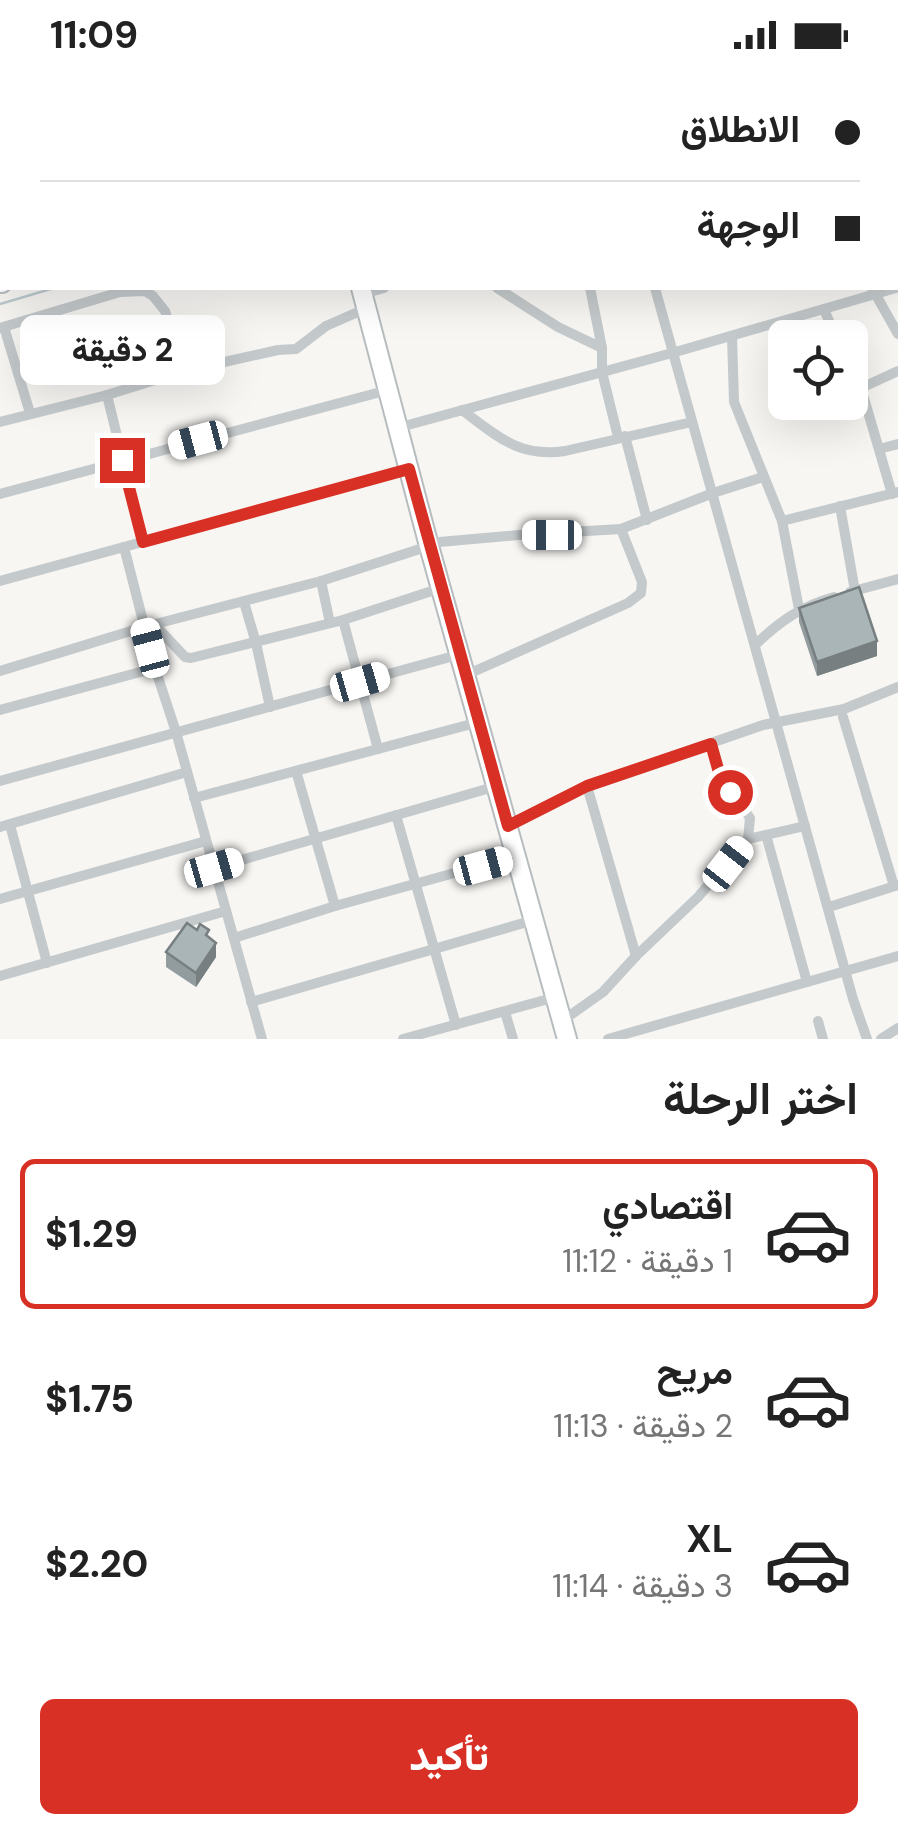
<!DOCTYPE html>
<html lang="ar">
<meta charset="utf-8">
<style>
:root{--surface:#fff;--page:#f2f2f2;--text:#222;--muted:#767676;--line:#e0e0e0;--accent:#d93025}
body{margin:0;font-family:"DM Sans",Vazirmatn,sans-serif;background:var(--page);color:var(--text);direction:rtl;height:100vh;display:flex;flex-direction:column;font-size:38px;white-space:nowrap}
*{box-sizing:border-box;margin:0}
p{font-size:32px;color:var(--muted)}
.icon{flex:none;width:55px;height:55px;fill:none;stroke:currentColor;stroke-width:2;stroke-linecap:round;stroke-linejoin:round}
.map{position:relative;height:969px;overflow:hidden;direction:ltr}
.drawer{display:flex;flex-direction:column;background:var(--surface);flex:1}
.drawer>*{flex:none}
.hud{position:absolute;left:0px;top:0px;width:900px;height:220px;box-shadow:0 10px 40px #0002;direction:rtl;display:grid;align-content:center;height:220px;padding:0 40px;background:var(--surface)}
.fabs{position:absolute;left:768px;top:250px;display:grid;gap:20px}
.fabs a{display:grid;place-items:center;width:100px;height:100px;border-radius:15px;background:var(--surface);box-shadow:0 10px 40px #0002;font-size:50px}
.end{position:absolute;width:45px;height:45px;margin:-22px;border:12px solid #d93025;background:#fff;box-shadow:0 0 0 5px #fff}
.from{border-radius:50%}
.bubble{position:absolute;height:70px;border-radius:15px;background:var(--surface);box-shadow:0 10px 40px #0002;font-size:32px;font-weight:800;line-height:70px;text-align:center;direction:rtl}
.car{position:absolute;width:30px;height:60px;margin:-30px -15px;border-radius:12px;box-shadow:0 0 8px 2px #0007;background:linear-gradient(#fff 24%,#345 0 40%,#fff 0 76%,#345 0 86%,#fff 0)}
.hud b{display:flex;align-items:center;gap:35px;height:95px;font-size:38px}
.hud b+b{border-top:2px solid var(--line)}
.hud i{width:25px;height:25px;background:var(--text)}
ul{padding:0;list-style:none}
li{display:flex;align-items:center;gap:30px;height:150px;margin:0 20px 15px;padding:0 20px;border:5px solid transparent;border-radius:15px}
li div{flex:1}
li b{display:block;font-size:38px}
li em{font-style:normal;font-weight:800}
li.current{border-color:var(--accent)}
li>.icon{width:90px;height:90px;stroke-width:1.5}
h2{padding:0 40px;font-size:45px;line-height:120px}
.primary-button{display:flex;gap:20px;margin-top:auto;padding:20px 40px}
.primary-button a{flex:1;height:115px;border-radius:15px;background:var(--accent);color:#fff;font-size:40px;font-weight:800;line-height:115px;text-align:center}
.status{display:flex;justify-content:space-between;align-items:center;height:70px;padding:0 50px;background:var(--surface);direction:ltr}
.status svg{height:28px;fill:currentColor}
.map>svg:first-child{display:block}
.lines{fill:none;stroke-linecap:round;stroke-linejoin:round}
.stream{stroke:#bccacd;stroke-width:2.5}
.primary-casing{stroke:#b7bcbf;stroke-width:22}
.trunk-casing{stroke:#b8bcbf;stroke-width:22}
.minor{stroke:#c4c9cb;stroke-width:10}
.primary{stroke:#fff;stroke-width:18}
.trunk{stroke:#fff;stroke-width:18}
.wall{fill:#929c9e}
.shaded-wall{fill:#777f81}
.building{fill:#aab5b8;stroke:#777f81;stroke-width:2.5}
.route{stroke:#d93025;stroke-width:12}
</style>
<div class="status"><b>11:09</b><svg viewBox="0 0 49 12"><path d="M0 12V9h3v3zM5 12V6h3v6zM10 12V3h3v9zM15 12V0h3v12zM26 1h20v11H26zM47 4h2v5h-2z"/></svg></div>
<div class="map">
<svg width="898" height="969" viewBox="0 0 898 969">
<rect width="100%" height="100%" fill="#f7f6f3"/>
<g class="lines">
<g class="stream">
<polyline points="763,2 769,0"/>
<polyline points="0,234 54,218"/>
</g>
<g class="primary-casing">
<g id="primary">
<polyline points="0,213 2,213"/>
<polyline points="361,218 429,476 567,969"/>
</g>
</g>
<g class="trunk-casing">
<g id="trunk">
<polyline points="620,2 626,0"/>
<polyline points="0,176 2,178"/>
<polyline points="0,192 2,197"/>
</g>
</g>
<g class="minor">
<polyline points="141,0 143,2"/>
<polyline points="287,0 289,2"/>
<polyline points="407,0 408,2"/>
<polyline points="64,2 68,0"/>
<polyline points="180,2 183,0"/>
<polyline points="296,2 299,0"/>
<polyline points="379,2 383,0"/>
<polyline points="539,2 539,0"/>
<polyline points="573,2 580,0"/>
<polyline points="707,2 713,0"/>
<polyline points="825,2 835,0"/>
<polyline points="0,53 2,51"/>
<polyline points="0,137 2,135"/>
<polyline points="497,218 558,257 602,278 602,302 618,367"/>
<polyline points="590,218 602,278"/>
<polyline points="655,218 853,929 867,969"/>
<polyline points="872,218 898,264"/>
<polyline points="363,224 384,218"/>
<polyline points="824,239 836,268"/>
<polyline points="4,257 30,343"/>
<polyline points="0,258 120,222 145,221 153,226 165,241 184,301"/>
<polyline points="732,266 734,332 782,451 799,539"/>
<polyline points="850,301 855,313 861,318 898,301"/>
<polyline points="861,318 892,424"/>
<polyline points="107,325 143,472"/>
<path d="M462 340C497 366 519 388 565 381L692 352"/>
<polyline points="0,352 107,325 184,301 278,280 296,279 326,256 367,238"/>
<polyline points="397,358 672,283 896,218"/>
<polyline points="625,366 647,450"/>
<polyline points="879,379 898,374"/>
<polyline points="0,424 388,320"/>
<polyline points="840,436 855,521"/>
<polyline points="782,451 898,422"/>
<polyline points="428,473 519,465 621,459 713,423 763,407"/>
<polyline points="124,477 155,598 176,662 262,969"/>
<polyline points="0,511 409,399"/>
<polyline points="321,511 330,553"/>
<polyline points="850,522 898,509"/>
<polyline points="244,532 256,573 270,637"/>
<polyline points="343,550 378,679"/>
<polyline points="156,556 185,587 191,588 343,550 441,518"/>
<path d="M755 575C779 552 801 536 834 527"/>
<polyline points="0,601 144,557 321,511 429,476"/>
<polyline points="466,605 628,533 641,523 642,512 621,459"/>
<polyline points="0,640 155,598"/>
<polyline points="843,647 894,816"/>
<polyline points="296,701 335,836"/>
<polyline points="0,711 461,584"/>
<polyline points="587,716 636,886"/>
<polyline points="194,728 479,652"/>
<polyline points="396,745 456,955"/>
<polyline points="10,755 47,893"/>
<polyline points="508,756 587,716 763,655 844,639 898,617"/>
<polyline points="0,757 187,702"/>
<polyline points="766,765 807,912"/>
<polyline points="748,769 805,756"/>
<polyline points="214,798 497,716"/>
<polyline points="0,829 206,771"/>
<polyline points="829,837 898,815"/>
<polyline points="234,868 335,836 516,786"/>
<polyline points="0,906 226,841"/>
<polyline points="251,932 534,850"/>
<polyline points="505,942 513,969"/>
<polyline points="562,951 603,922 636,886 698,827 748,769 750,748 721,706 711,674"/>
<polyline points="818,951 823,969"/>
<polyline points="403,969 556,927"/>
<polyline points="608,969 898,886"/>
<polyline points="881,969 898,958"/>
</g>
<use href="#primary" class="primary"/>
<use href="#trunk" class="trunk"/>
</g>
<g class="wall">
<polygon points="799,538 877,586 817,606 799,552"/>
<polygon points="209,868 216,887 196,917 166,897 166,882"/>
</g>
<g class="shaded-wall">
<polygon points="877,571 877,586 817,606 817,592"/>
<polygon points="216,873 216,887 196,917 196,903"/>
</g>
<g class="building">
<polygon points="859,517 877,571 817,592 799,538"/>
<polygon points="187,853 197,860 200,854 209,860 206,865 216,873 196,903 166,882"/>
</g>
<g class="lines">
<polyline class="route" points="122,390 143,472 409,399 508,756 587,716 711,674 720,706 730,722"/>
</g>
</svg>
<div class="fabs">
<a><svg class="icon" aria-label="locate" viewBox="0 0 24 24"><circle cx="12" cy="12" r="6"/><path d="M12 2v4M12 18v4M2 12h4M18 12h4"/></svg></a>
</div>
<i class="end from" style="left:730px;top:722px"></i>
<i class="end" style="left:122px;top:390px"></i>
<div class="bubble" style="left:20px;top:245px;width:205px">2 دقيقة</div>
<i class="car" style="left:198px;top:370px;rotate:255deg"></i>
<i class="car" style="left:552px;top:465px;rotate:270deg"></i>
<i class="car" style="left:150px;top:578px;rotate:345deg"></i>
<i class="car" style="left:360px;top:612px;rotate:74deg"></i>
<i class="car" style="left:728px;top:794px;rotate:38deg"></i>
<i class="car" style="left:483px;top:796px;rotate:75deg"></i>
<i class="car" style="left:214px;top:798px;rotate:74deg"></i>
<div class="hud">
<b><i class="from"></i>الانطلاق</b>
<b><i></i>الوجهة</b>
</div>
</div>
<section class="drawer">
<h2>اختر الرحلة</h2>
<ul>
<li class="current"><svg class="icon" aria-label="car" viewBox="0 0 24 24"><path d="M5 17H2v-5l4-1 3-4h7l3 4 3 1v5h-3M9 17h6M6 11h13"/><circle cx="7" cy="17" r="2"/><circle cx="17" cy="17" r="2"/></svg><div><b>اقتصادي</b><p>1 دقيقة · 11:12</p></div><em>$1.29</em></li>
<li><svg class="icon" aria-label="car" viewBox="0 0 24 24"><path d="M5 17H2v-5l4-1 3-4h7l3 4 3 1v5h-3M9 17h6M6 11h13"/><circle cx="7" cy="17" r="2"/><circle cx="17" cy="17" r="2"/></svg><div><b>مريح</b><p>2 دقيقة · 11:13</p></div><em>$1.75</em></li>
<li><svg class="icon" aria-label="car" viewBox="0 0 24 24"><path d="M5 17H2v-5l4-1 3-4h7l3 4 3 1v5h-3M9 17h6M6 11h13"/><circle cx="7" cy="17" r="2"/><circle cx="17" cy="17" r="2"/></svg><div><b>XL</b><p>3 دقيقة · 11:14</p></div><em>$2.20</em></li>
</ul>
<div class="primary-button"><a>تأكيد</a></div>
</section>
